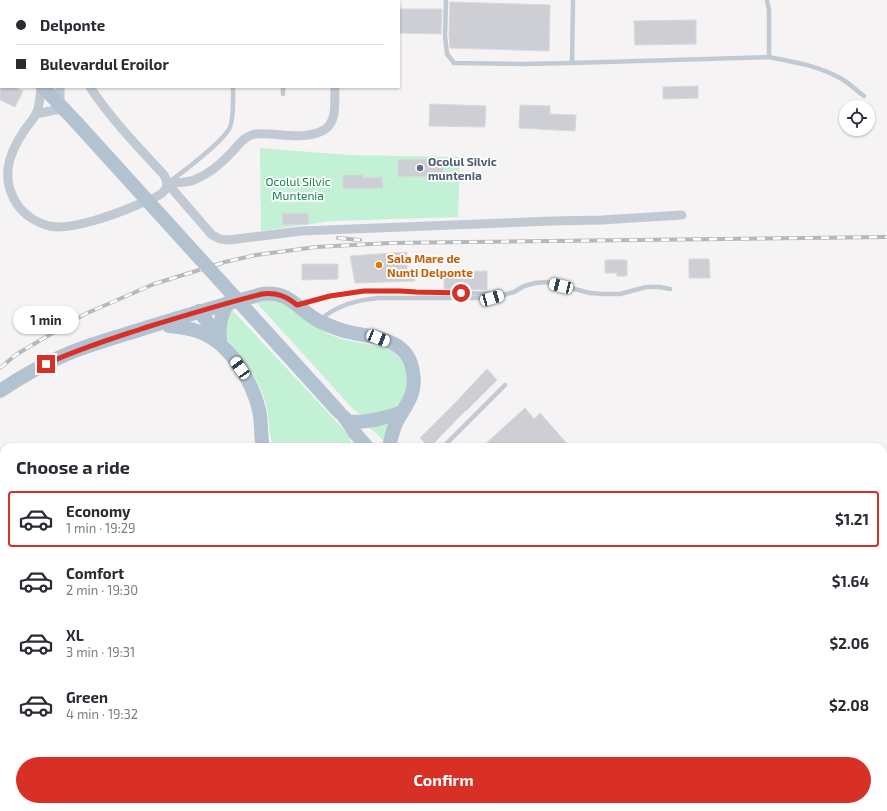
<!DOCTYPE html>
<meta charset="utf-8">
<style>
:root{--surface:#fff;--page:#f7f7f7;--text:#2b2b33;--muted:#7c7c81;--line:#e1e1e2;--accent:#d93025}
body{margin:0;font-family:"Exo 2",sans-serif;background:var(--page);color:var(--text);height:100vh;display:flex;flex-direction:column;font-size:15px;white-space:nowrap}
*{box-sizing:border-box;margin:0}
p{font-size:13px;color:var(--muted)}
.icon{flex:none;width:22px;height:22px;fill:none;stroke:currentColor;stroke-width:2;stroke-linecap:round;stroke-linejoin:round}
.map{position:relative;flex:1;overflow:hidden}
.side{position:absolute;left:0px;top:443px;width:887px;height:368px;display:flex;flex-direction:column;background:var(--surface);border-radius:12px 12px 0 0;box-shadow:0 1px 3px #0004}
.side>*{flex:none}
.banner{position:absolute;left:0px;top:0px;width:400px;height:88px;box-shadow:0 1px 3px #0004;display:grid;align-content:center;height:88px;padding:0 16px;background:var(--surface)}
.controls{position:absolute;left:839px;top:100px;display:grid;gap:8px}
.controls a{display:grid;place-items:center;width:36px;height:36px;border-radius:50%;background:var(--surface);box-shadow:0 1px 3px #0004;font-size:20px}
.end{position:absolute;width:18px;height:18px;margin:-9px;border:5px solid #d93025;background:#fff;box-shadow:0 0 0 2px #fff}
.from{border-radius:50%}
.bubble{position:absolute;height:28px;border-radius:14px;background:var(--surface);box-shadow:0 1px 3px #0004;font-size:13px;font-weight:700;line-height:28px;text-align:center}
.car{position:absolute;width:12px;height:24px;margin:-12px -6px;border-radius:5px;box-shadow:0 0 3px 1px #0007;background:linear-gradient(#fff 24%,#345 0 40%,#fff 0 76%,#345 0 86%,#fff 0)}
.banner b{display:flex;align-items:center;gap:14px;height:38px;font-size:15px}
.banner b+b{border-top:1px solid var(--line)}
.banner i{width:10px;height:10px;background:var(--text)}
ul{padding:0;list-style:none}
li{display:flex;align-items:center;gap:12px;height:56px;margin:0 8px 6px;padding:0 8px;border:2px solid transparent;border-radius:4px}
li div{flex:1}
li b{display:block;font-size:15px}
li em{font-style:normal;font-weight:700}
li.selected{border-color:var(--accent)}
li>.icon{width:36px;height:36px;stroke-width:1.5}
h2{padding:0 16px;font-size:18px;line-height:48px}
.action{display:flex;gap:8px;margin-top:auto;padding:8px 16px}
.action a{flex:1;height:46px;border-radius:24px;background:var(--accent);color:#fff;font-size:16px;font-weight:700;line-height:46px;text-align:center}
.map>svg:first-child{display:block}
.education{fill:#e6e4e5}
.green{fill:#c3f1d5}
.building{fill:#cdcfd5;stroke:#d7d9de}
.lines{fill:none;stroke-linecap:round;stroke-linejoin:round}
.lane{stroke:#c1cad2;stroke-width:4.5}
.street{stroke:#c1cad2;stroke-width:9}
.primary{stroke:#b3c2d1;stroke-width:14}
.rail-casing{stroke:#b5b8bd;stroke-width:4}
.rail{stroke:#fff;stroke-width:2.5;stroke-dasharray:8;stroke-linecap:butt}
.primary-bridge{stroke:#b3c2d1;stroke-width:14}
.route{stroke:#d93025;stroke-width:5}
.service-dot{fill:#5c6f8a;stroke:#fff;stroke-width:1.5}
.food-dot{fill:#e8710a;stroke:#fff;stroke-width:1.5}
.labels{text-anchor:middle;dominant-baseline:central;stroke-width:3.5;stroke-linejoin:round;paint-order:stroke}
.service-label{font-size:12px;font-weight:bold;fill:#4e5e75;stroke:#fff;text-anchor:start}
.park-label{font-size:12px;fill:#17864f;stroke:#fff}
.food-label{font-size:12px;font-weight:bold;fill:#c56008;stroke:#fff;text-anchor:start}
</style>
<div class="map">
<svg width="887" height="811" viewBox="0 0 887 811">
<rect width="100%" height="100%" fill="#f5f3f3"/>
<polygon class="education" points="316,807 587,807 588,811 310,811"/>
<g class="green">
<polygon points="260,148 348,155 460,157 458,217 332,221 261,231"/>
<polygon points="273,299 284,303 309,322 328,334 341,339 381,347 394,352 401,359 405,367 408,378 407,392 399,405 386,413 370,416 360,414 353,409 256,302"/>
<path d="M231 309 348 434 351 442 350 447H273C269 433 269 418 266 404 258 376 241 356 223 334Z"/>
<polygon points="394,420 386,443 376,433 366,426"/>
</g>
<g class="building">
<polygon points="450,2 550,5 549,51 450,48 449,34"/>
<polygon points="399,9 442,9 441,34 399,33"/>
<polygon points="696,20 696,44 635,45 634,21"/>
<polygon points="698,86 698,98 663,99 663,87"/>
<polygon points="0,87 14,87 23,91 15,107 0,100"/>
<polygon points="430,104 486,106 485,127 429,126"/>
<polygon points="520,105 550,106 550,114 576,115 575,131 519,128"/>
<polygon points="443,159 443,176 398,177 398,160"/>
<polygon points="343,175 363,175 363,178 382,177 383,188 343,189"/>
<polygon points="308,213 309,224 283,225 282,214"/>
<polygon points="407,252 407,274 414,274 415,281 355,283 350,256"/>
<polygon points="689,259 709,259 710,278 689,278"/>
<polygon points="605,260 627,260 627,276 617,276 617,273 605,273"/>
<polygon points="302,264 338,264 338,279 302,280"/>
<polygon points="487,271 487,290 444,289 444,272"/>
<polygon points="487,369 497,380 466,411 466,410 430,447 429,447 420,438 457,401"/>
<polygon points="525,408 534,419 540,413 570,447 482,447"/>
</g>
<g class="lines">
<g class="lane">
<path d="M446 0 445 36 447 54 454 63 522 64 572 63 769 57C795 62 819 66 842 79 850 84 857 91 864 96"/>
<polyline points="767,0 769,10 769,57"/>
<polyline points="572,63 573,0"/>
<polyline points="283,94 283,87"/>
<path d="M170 181C182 173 226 139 230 127 234 117 233 98 233 87"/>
<polyline points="300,304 330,296 364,291 400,291 416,292 501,294"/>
<path d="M320 320C337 305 357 300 379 298H492L514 292 524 286 535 283 547 282 590 293 603 294H620L646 287H660L670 289"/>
<polyline points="443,447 505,385"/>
<polyline points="545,807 546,811"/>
<polyline points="333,811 337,807"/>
</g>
<g class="street">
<polyline points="130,1 131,0"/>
<polyline points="350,1 350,0"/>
<path d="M41 87C40 96 40 106 36 114 33 120 28 125 24 131 7 156 0 181 19 207 26 216 38 223 49 226 71 231 116 214 137 205 144 202 160 197 164 191 169 186 167 181 164 175 138 147 111 119 90 87"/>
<polyline points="60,87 60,105"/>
<polyline points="36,114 55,110 65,110"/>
<polyline points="167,183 212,235 220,239 229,240 301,231 552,221 602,220 682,215"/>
<path d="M167 183C176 183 186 183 194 180 210 174 222 163 233 151 238 145 244 137 252 135 257 133 264 134 270 134 287 135 308 139 324 130 338 121 334 101 335 87"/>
<polyline points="883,587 887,588"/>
</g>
<g class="primary">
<polyline points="0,43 1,44"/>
<polyline points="43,87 77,123"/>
<polyline points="199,311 219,337"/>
<path d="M169 326C180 327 191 328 202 333 230 344 252 381 259 410 262 422 260 435 263 447"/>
<path d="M221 344C217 329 221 317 227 303"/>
<path d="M0 391C21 377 43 364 67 354 91 344 117 337 142 329 182 316 222 305 262 294 291 290 298 311 321 322 330 326 339 330 349 332 366 336 385 337 399 347 407 353 412 363 413 373 417 393 406 405 397 421 393 429 391 438 389 447"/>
<polyline points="344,417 348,422 355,433 367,447"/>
<path d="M348 422C369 422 383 419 402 412"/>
<polyline points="595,807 596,811"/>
</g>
<g class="rail-casing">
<g id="rail">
<polyline points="338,238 360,240"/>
<polyline points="0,368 17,354 85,314 154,284 225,262 256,255 316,247 390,243 887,237"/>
</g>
</g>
<use href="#rail" class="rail"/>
<polyline class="primary-bridge" points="77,123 339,412"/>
</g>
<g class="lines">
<path class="route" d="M46 364C78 349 111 339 144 328 183 316 222 304 262 294 276 292 286 296 297 305L330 296 364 291H400L416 292 461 293"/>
</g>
<circle class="service-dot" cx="420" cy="168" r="4"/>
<circle class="food-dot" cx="379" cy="265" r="4"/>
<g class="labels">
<g class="service-label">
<text x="428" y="161">Ocolul Silvic<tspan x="428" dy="14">muntenia</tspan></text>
</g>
<g class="park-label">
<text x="298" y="181">Ocolul Silvic<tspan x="298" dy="14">Muntenia</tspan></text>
</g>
<g class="food-label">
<text x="387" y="258">Sala Mare de<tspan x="387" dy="14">Nunti Delponte</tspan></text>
</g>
</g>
</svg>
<div class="controls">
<a><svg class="icon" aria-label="locate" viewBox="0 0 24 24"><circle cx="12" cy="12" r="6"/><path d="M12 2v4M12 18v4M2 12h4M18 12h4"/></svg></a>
</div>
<i class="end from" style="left:461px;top:293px"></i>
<i class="end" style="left:46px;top:364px"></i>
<div class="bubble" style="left:13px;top:306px;width:66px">1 min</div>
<i class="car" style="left:561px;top:286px;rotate:284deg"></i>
<i class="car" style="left:492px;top:298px;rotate:74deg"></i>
<i class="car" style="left:378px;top:338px;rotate:112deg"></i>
<i class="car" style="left:240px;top:368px;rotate:325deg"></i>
<div class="banner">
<b><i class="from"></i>Delponte</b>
<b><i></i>Bulevardul Eroilor</b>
</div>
<section class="side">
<h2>Choose a ride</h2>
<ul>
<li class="selected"><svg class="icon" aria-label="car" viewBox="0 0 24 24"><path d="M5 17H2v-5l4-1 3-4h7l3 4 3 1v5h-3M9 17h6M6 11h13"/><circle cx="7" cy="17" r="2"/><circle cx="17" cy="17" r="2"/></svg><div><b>Economy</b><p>1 min · 19:29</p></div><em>$1.21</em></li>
<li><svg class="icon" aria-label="car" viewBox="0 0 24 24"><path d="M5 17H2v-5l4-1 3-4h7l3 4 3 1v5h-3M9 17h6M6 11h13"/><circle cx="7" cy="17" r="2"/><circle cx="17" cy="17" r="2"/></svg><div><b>Comfort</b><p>2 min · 19:30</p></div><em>$1.64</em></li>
<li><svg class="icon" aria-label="car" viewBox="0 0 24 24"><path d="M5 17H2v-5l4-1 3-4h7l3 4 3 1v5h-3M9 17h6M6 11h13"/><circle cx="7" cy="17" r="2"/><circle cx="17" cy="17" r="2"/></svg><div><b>XL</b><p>3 min · 19:31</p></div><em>$2.06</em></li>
<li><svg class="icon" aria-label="car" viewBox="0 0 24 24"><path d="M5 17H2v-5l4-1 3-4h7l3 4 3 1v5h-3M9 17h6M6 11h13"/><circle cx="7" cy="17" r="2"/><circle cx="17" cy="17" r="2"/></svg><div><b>Green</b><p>4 min · 19:32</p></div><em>$2.08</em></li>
</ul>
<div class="action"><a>Confirm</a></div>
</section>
</div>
